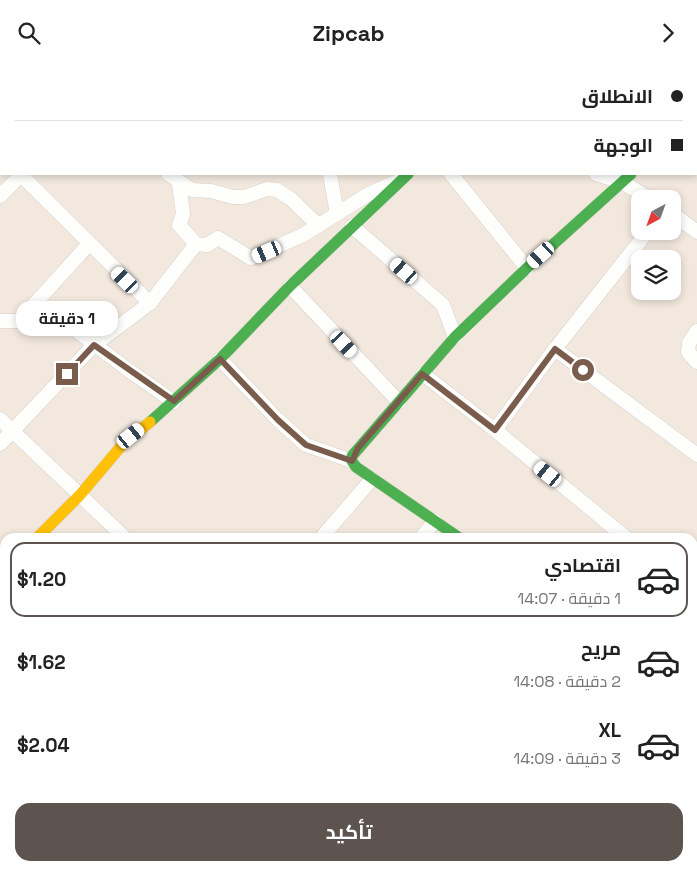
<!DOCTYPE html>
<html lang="ar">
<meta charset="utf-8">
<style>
:root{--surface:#fff;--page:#f6f6f6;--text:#222;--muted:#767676;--line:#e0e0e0;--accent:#5d544f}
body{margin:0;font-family:"Space Grotesk",Cairo,sans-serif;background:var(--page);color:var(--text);direction:rtl;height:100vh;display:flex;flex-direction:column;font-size:19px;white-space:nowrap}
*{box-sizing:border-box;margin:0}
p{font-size:16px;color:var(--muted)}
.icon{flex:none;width:28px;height:28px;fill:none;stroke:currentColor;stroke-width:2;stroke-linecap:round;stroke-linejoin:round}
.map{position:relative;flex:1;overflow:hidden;direction:ltr}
.panel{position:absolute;left:0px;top:468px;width:698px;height:338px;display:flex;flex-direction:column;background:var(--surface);border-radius:15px 15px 0 0;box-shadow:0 2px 8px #0003;direction:rtl}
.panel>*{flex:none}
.banner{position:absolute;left:0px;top:0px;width:698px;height:110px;box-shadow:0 2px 8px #0003;direction:rtl;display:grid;align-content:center;height:110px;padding:0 15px;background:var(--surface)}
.needle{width:32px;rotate:221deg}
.buttons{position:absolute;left:631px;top:125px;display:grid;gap:10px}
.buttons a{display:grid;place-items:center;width:50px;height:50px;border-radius:10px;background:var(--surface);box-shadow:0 2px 8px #0003;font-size:25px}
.end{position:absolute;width:22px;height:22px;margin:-11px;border:6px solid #7a5c4d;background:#fff;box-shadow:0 0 0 2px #fff}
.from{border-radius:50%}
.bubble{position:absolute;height:35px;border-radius:15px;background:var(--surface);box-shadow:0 2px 8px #0003;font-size:16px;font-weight:700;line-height:35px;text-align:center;direction:rtl}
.car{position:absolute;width:15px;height:30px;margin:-15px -8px;border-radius:6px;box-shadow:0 0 4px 1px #0007;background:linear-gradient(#fff 24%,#345 0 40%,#fff 0 76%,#345 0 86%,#fff 0)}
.banner b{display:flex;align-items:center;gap:18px;height:48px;font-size:19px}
.banner b+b{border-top:1px solid var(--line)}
.banner i{width:12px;height:12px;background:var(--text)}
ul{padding:9px 0 0;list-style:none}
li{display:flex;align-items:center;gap:15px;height:75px;margin:0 10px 8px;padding:0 5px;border:2px solid transparent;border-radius:15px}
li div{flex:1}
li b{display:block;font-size:19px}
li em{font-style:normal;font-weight:700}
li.active{border-color:var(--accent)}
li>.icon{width:45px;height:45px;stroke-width:1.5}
.primary-button{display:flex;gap:10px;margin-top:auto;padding:10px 15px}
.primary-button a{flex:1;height:58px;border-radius:15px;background:var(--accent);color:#fff;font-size:20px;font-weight:700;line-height:58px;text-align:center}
header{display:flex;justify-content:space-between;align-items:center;height:65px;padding:0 15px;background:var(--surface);font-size:22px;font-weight:700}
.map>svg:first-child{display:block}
.residential{fill:#f2e8de;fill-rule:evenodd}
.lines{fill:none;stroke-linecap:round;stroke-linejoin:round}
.street-casing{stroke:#d7d1cb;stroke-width:15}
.fast-casing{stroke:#d9d2cb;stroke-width:12}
.slow-casing{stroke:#d9d2cb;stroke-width:12}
.jam-casing{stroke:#d9d2cb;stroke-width:12}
.street{stroke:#fefefd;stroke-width:14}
.fast{stroke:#4caf50;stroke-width:11}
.slow{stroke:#ffc107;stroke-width:11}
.jam{stroke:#c62828;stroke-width:11}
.route{stroke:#7a5c4d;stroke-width:6}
</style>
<header><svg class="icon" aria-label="forward" viewBox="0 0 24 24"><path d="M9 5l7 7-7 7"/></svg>Zipcab<svg class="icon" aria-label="search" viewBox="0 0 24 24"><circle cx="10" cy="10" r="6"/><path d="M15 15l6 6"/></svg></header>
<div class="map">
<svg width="697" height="805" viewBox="0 0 697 805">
<rect width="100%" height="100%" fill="#f9f5f0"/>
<path class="residential" d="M0 0H697V727L693 729 692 472H5V800H531L520 805H0ZM1 1H696V109H1ZM640 134H672V166H640ZM640 194H672V226H640Z"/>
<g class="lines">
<g class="street-casing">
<g id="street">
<polyline points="96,0 97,1"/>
<polyline points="194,0 195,1"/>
<polyline points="489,0 489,1"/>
<polyline points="604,0 605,1"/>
<polyline points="109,1 110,0"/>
<polyline points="361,1 363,0"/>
<polyline points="521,1 523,0"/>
<polyline points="0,23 1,23"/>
<polyline points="168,109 192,125 211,126 233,132 244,132 267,124 277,125 291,134 319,161"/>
<polyline points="330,109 337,149"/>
<polyline points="451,109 527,203"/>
<polyline points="596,109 622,117 650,134"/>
<polyline points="21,110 150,238"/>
<polyline points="179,118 183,149 179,160 196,179 207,180 218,173 251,193 303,170 367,130 398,116"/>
<polyline points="0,131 22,109"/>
<polyline points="672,148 697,167"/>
<polyline points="352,161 443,240 455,272"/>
<polyline points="290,221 399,337"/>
<polyline points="20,255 89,179"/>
<polyline points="0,256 52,256 69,260 127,304 174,337"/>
<polyline points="697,266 689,278 688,287 697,297"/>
<polyline points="555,284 697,390"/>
<polyline points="220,294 278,355 306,380 352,396"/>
<polyline points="423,309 495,365 625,472"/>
<polyline points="0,354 124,472"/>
<polyline points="495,365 555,284 648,166"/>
<polyline points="0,379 94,280 150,238 196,179"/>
<polyline points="322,472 372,414"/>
<polyline points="422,472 435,456"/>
<polyline points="0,511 5,506"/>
<polyline points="692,523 697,527"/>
<polyline points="0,663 5,663"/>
<polyline points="0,731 5,730"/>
<polyline points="692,737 697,741"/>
<polyline points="334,800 350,802 396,800"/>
<polyline points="434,800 465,805"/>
</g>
</g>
<g class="fast-casing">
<g id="fast">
<polyline points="150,357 220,294 290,221 408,109"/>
<polyline points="458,472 356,402 352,396 352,391 455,272 527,203 631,109"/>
<polyline points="692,647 697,651"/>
</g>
</g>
<g class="slow-casing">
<polyline id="slow" points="38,472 80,430 123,379 150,357"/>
</g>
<g class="jam-casing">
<polyline id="jam" points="696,47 697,46"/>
</g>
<use href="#street" class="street"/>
<use href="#fast" class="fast"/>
<use href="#slow" class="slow"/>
<use href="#jam" class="jam"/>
</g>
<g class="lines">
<polyline class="route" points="67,309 94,280 174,336 220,294 278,355 306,380 352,396 358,383 422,309 495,365 555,284 583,305"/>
</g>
</svg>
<div class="buttons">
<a><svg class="needle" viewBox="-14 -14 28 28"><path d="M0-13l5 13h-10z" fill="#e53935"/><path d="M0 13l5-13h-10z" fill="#767676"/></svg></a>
<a><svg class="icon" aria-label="layers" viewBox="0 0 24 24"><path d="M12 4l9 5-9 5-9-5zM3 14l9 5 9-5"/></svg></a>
</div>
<i class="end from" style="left:583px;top:305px"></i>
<i class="end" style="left:67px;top:309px"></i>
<div class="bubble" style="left:16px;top:236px;width:102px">1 دقيقة</div>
<i class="car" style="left:267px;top:187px;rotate:247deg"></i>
<i class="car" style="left:541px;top:190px;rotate:228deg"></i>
<i class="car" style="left:404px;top:206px;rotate:311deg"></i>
<i class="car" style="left:125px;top:215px;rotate:314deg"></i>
<i class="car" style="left:344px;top:279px;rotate:137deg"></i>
<i class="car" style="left:131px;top:371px;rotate:51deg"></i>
<i class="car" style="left:548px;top:409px;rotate:309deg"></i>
<div class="banner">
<b><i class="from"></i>الانطلاق</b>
<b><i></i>الوجهة</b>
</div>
<section class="panel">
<ul>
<li class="active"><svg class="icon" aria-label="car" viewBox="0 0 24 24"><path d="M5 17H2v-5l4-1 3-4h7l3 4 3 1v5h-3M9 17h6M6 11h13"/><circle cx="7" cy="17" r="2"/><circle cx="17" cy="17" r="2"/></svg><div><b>اقتصادي</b><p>1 دقيقة · 14:07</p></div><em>$1.20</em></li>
<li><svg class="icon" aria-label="car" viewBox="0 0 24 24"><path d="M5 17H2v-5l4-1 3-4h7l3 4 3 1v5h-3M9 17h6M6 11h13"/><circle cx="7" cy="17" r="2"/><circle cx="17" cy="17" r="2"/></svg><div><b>مريح</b><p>2 دقيقة · 14:08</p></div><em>$1.62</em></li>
<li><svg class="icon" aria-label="car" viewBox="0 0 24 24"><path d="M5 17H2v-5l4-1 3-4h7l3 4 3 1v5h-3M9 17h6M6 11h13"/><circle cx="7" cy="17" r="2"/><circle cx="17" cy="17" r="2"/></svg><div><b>XL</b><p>3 دقيقة · 14:09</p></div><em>$2.04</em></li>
</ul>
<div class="primary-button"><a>تأكيد</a></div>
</section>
</div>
